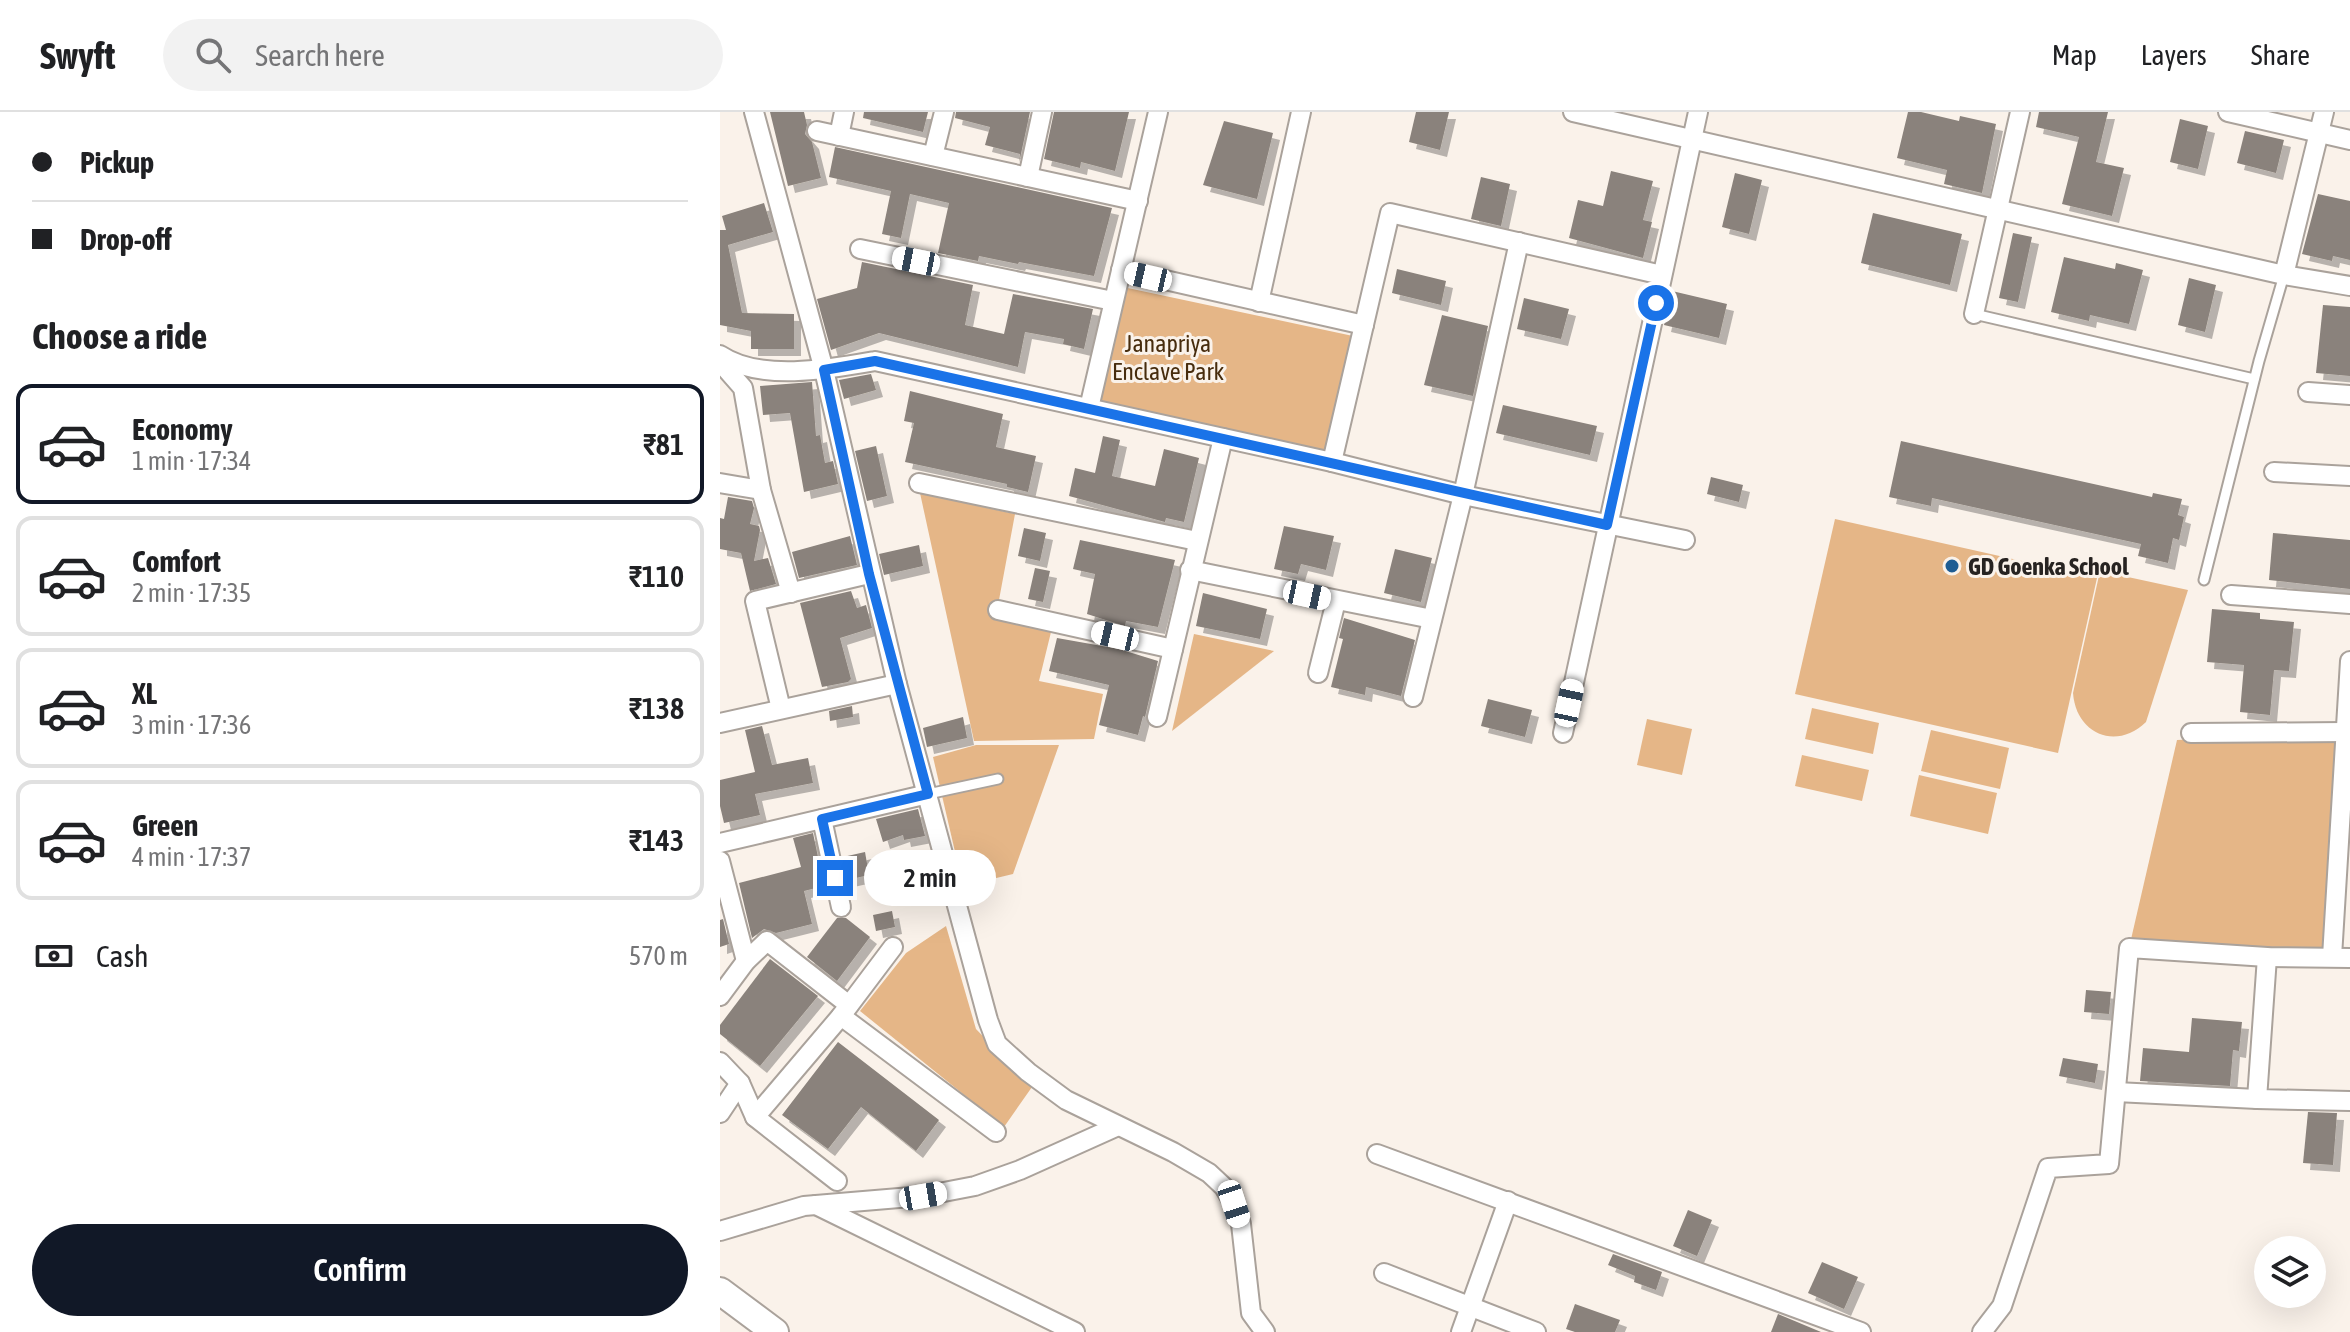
<!DOCTYPE html>
<meta charset="utf-8">
<style>
:root{--surface:#fff;--page:#f2f2f2;--text:#202124;--muted:#757577;--line:#e0e0e0;--accent:#111827}
body{margin:0;font-family:"Asap Condensed",sans-serif;background:var(--page);color:var(--text);height:100vh;display:flex;flex-direction:column;font-size:30px;white-space:nowrap}
*{box-sizing:border-box;margin:0}
p{font-size:26px;color:var(--muted)}
.icon{flex:none;width:44px;height:44px;fill:none;stroke:currentColor;stroke-width:2;stroke-linecap:round;stroke-linejoin:round}
.map{position:relative;flex:1;overflow:hidden}
.details{display:flex;flex-direction:column;background:var(--surface);width:720px}
.details>*{flex:none}
.hud{display:grid;align-content:center;height:176px;padding:0 32px;background:var(--surface)}
.controls{position:absolute;left:1534px;top:1124px;display:grid;gap:16px}
.controls a{display:grid;place-items:center;width:72px;height:72px;border-radius:50%;background:var(--surface);box-shadow:0 8px 32px #0002;font-size:40px}
.end{position:absolute;width:36px;height:36px;margin:-18px;border:10px solid #1a73e8;background:#fff;box-shadow:0 0 0 4px #fff}
.from{border-radius:50%}
.bubble{position:absolute;height:56px;border-radius:28px;background:var(--surface);box-shadow:0 8px 32px #0002;font-size:26px;font-weight:600;line-height:56px;text-align:center}
.car{position:absolute;width:24px;height:48px;margin:-24px -12px;border-radius:10px;box-shadow:0 0 6px 2px #0007;background:linear-gradient(#fff 24%,#345 0 40%,#fff 0 76%,#345 0 86%,#fff 0)}
.hud b{display:flex;align-items:center;gap:28px;height:76px;font-size:30px}
.hud b+b{border-top:2px solid var(--line)}
.hud i{width:20px;height:20px;background:var(--text)}
ul{padding:0;list-style:none}
li{display:flex;align-items:center;gap:24px;height:120px;margin:0 16px 12px;padding:0 16px;border:4px solid var(--line);border-radius:16px}
li div{flex:1}
li b{display:block;font-size:30px}
li em{font-style:normal;font-weight:600}
li.on{border-color:var(--accent)}
li>.icon{width:72px;height:72px;stroke-width:1.5}
h2{padding:0 32px;font-size:36px;line-height:96px}
.pay{display:flex;align-items:center;gap:20px;height:88px;padding:0 32px;font-size:30px}
.pay p{margin-inline-start:auto}
.cta{display:flex;gap:16px;margin-top:auto;padding:16px 32px}
.cta a{flex:1;height:92px;border-radius:48px;background:var(--accent);color:#fff;font-size:32px;font-weight:600;line-height:92px;text-align:center}
header{display:flex;align-items:center;gap:48px;box-sizing:border-box;height:112px;padding:0 40px;background:var(--surface);border-bottom:2px solid var(--line)}
header strong{font-size:38px}
nav{display:flex;gap:44px;margin-inline-start:auto;font-size:28px}
.search{width:560px;height:72px;background:var(--page);display:flex;align-items:center;gap:20px;box-sizing:border-box;padding:0 28px;border-radius:44px;color:var(--muted);font-size:30px}
main{display:flex;flex:1;min-height:0}
.map>svg:first-child{display:block}
.green{fill:#e5b687}
.building{fill:#8a827b;filter:url(#shadow)}
.lines{fill:none;stroke-linecap:round;stroke-linejoin:round}
.lane-casing{stroke:#aaa29b;stroke-width:13}
.street-casing{stroke:#aaa29b;stroke-width:22}
.secondary-casing{stroke:#aaa29b;stroke-width:30}
.lane{stroke:#fff;stroke-width:9}
.street{stroke:#fff;stroke-width:18}
.secondary{stroke:#fff;stroke-width:26}
.route{stroke:#1a73e8;stroke-width:10}
.poi-dot{fill:#1e5c92;stroke:#faf2ea;stroke-width:3}
.labels{text-anchor:middle;dominant-baseline:central;stroke-width:6;stroke-linejoin:round;paint-order:stroke}
.park-label{font-size:24px;fill:#472c0d;stroke:#faf2ea}
.poi-label{font-size:24px;font-weight:bold;fill:#272321;stroke:#faf2ea;text-anchor:start}
</style>
<header>
<strong>Swyft</strong>
<div class="search"><svg class="icon" aria-label="search" viewBox="0 0 24 24"><circle cx="10" cy="10" r="6"/><path d="M15 15l6 6"/></svg>Search here</div>
<nav><a>Map</a><a>Layers</a><a>Share</a></nav>
</header>
<main>
<section class="details">
<div class="hud">
<b><i class="from"></i>Pickup</b>
<b><i></i>Drop-off</b>
</div>
<h2>Choose a ride</h2>
<ul>
<li class="on"><svg class="icon" aria-label="car" viewBox="0 0 24 24"><path d="M5 17H2v-5l4-1 3-4h7l3 4 3 1v5h-3M9 17h6M6 11h13"/><circle cx="7" cy="17" r="2"/><circle cx="17" cy="17" r="2"/></svg><div><b>Economy</b><p>1 min · 17:34</p></div><em>₹81</em></li>
<li><svg class="icon" aria-label="car" viewBox="0 0 24 24"><path d="M5 17H2v-5l4-1 3-4h7l3 4 3 1v5h-3M9 17h6M6 11h13"/><circle cx="7" cy="17" r="2"/><circle cx="17" cy="17" r="2"/></svg><div><b>Comfort</b><p>2 min · 17:35</p></div><em>₹110</em></li>
<li><svg class="icon" aria-label="car" viewBox="0 0 24 24"><path d="M5 17H2v-5l4-1 3-4h7l3 4 3 1v5h-3M9 17h6M6 11h13"/><circle cx="7" cy="17" r="2"/><circle cx="17" cy="17" r="2"/></svg><div><b>XL</b><p>3 min · 17:36</p></div><em>₹138</em></li>
<li><svg class="icon" aria-label="car" viewBox="0 0 24 24"><path d="M5 17H2v-5l4-1 3-4h7l3 4 3 1v5h-3M9 17h6M6 11h13"/><circle cx="7" cy="17" r="2"/><circle cx="17" cy="17" r="2"/></svg><div><b>Green</b><p>4 min · 17:37</p></div><em>₹143</em></li>
</ul>
<div class="pay"><svg class="icon" aria-label="cash" viewBox="0 0 24 24"><path d="M3 7h18v10H3z"/><circle cx="12" cy="12" r="2"/></svg>Cash<p>570 m</p></div>
<div class="cta"><a>Confirm</a></div>
</section>
<div class="map">
<svg width="1630" height="1220" viewBox="0 0 1630 1220">
<defs>
<filter id="shadow"><feDropShadow dx="7" dy="7" stdDeviation="0" flood-color="#0004"/></filter>
</defs>
<rect width="100%" height="100%" fill="#faf2ea"/>
<g class="green">
<polygon points="403,175 633,224 608,339 378,290"/>
<polygon points="200,381 295,402 276,504 332,516 319,569 383,582 374,627 254,629"/>
<polygon points="1115,407 1377,466 1338,641 1075,582"/>
<path d="M1380 459 1468 478 1426 610C1396 639 1356 622 1353 581Z"/>
<polygon points="474,522 554,539 452,619"/>
<polygon points="1092,596 1159,611 1153,642 1085,627"/>
<polygon points="927,607 972,617 962,663 917,653"/>
<polygon points="1211,618 1289,636 1280,677 1201,659"/>
<polygon points="1626,620 1612,845 1409,836 1457,628"/>
<polygon points="256,633 339,633 293,762 243,774 213,645"/>
<polygon points="1082,643 1149,658 1142,689 1075,674"/>
<polygon points="1199,663 1277,681 1268,722 1190,704"/>
<polygon points="226,814 256,917 312,975 284,1015 140,899 186,841"/>
</g>
<g class="building">
<polygon points="50,0 84,0 87,13 85,22 92,30 101,66 68,74"/>
<polygon points="144,0 208,0 203,20 143,6"/>
<polygon points="236,0 310,0 299,51 300,42 265,33 270,15 235,6"/>
<polygon points="334,0 409,0 395,59 361,50 360,56 324,47"/>
<polygon points="696,0 729,0 720,38 689,30"/>
<polygon points="1188,0 1201,0 1239,9 1240,4 1276,12 1262,81 1224,72 1227,58 1177,46"/>
<polygon points="1319,0 1388,0 1376,50 1404,56 1392,104 1342,92 1359,25 1316,15"/>
<polygon points="1460,7 1488,14 1478,57 1450,50"/>
<polygon points="504,9 553,21 537,87 483,73"/>
<polygon points="1525,19 1564,28 1556,61 1517,51"/>
<polygon points="115,35 392,96 374,164 299,150 298,152 259,144 258,149 218,141 229,91 190,82 181,126 162,122 171,79 109,65"/>
<polygon points="891,59 933,69 923,108 932,110 923,146 849,126 858,88 883,94"/>
<polygon points="1015,61 1042,68 1029,122 1002,115"/>
<polygon points="761,65 790,72 781,114 751,107"/>
<polygon points="1598,82 1630,89 1630,148 1613,144 1612,149 1582,142"/>
<polygon points="44,91 53,120 8,133 22,201 74,202 74,237 31,237 31,219 0,213 0,118 6,118 2,104"/>
<polygon points="1153,101 1242,122 1230,173 1141,151"/>
<polygon points="1293,121 1312,125 1298,190 1279,186"/>
<polygon points="1344,145 1395,157 1396,151 1423,158 1409,212 1370,203 1369,209 1331,200"/>
<polygon points="142,150 253,173 245,213 284,222 293,182 373,197 364,237 343,232 344,227 305,220 298,255 159,221 111,238 97,187 137,176"/>
<polygon points="677,157 726,169 721,193 672,181"/>
<polygon points="1469,166 1496,173 1485,220 1458,213"/>
<polygon points="952,179 1007,192 999,226 944,213"/>
<polygon points="804,186 849,197 841,227 797,217"/>
<polygon points="1603,193 1630,195 1630,264 1596,261"/>
<polygon points="722,203 768,214 753,284 704,273"/>
<polygon points="151,262 156,278 124,287 119,268"/>
<polygon points="92,270 96,324 100,323 105,351 113,349 118,372 84,380 70,301 43,303 40,274"/>
<polygon points="190,279 283,302 276,335 316,344 308,380 287,375 287,372 185,350 194,311 184,309"/>
<polygon points="783,293 877,314 870,343 776,321"/>
<polygon points="383,324 400,328 392,364 435,374 444,337 479,346 464,410 446,406 445,410 349,384 355,356 375,361"/>
<polygon points="1181,329 1432,385 1433,381 1462,387 1458,403 1464,405 1459,428 1453,426 1448,451 1418,444 1421,432 1212,386 1211,394 1169,385"/>
<polygon points="156,334 167,384 147,389 135,339"/>
<polygon points="991,365 1023,373 1019,390 987,382"/>
<polygon points="8,385 32,389 34,396 30,412 39,414 40,418 34,449 48,446 56,472 30,479 21,441 0,437 0,406 4,407"/>
<polygon points="564,414 614,424 606,458 581,452 578,462 554,457"/>
<polygon points="304,416 326,421 320,449 298,444"/>
<polygon points="1553,421 1630,428 1630,477 1549,468"/>
<polygon points="130,424 137,453 79,466 72,440"/>
<polygon points="360,428 455,448 438,515 406,509 405,514 367,502 375,462 353,457"/>
<polygon points="199,433 203,454 164,463 159,442"/>
<polygon points="675,437 712,446 701,490 664,481"/>
<polygon points="315,456 330,459 323,490 308,487"/>
<polygon points="131,479 137,496 146,493 152,516 120,526 131,567 128,570 102,575 80,491"/>
<polygon points="483,481 547,497 540,527 476,514"/>
<polygon points="1492,497 1540,501 1540,507 1574,510 1569,559 1554,558 1550,603 1520,600 1524,553 1487,550"/>
<polygon points="624,506 695,528 681,584 646,575 645,583 611,575 623,527 619,526"/>
<polygon points="337,526 399,537 438,549 425,605 423,604 418,623 379,613 389,573 329,559"/>
<polygon points="768,587 812,598 805,625 761,614"/>
<polygon points="132,594 133,605 110,609 109,599"/>
<polygon points="243,605 247,626 207,635 203,616"/>
<polygon points="42,614 52,653 88,646 93,671 35,682 40,703 4,711 0,694 0,668 35,660 25,618"/>
<polygon points="198,697 205,724 184,728 183,723 163,730 156,707"/>
<polygon points="93,721 104,774 84,779 92,812 56,821 44,817 32,826 19,771 81,755 73,726"/>
<polygon points="145,740 149,763 127,768 123,745"/>
<polygon points="172,799 175,815 156,819 153,803"/>
<polygon points="117,806 126,806 150,825 117,869 87,845"/>
<polygon points="3,807 9,832 0,835 0,808"/>
<polygon points="50,847 98,884 40,954 0,922 0,913"/>
<polygon points="1366,878 1391,880 1389,902 1364,900"/>
<polygon points="1472,906 1522,910 1519,939 1513,938 1510,974 1420,969 1423,936 1469,940"/>
<polygon points="118,930 219,1008 196,1039 141,995 108,1037 62,1003"/>
<polygon points="1343,946 1378,952 1375,971 1339,964"/>
<polygon points="1588,1000 1617,1001 1613,1053 1583,1051"/>
<polygon points="968,1098 992,1108 977,1144 953,1134"/>
<polygon points="893,1142 942,1160 936,1178 914,1170 915,1164 888,1153"/>
<polygon points="1102,1150 1138,1165 1124,1197 1088,1181"/>
<polygon points="855,1192 900,1208 895,1220 855,1220 846,1217"/>
<polygon points="1058,1202 1101,1220 1051,1220"/>
</g>
<g class="lines">
<g class="lane-casing">
<g id="lane">
<polyline points="1254,202 1534,267"/>
<polyline points="1484,468 1539,249 1564,163"/>
<polyline points="208,682 278,667"/>
</g>
</g>
<g class="street-casing">
<g id="street">
<polyline points="34,0 104,258 177,572 268,908 277,932 308,960 346,988 453,1040 489,1061 504,1075 514,1092 521,1112 531,1201 545,1220"/>
<polyline points="853,0 1564,163 1630,174"/>
<polyline points="1508,0 1630,28"/>
<polyline points="97,19 418,89"/>
<polyline points="119,24 124,0"/>
<polyline points="213,44 224,0"/>
<polyline points="308,65 322,0"/>
<polyline points="140,137 393,189"/>
<polyline points="401,158 644,213"/>
<polyline points="1564,163 1604,0"/>
<polyline points="539,190 581,0"/>
<polyline points="1254,202 1300,0"/>
<path d="M0 243C40 270 110 257 155 249L612 350 743 383 965 428"/>
<polyline points="0,250 23,276 41,378 71,481"/>
<polyline points="1588,280 1630,283"/>
<polyline points="369,296 438,0"/>
<polyline points="612,350 670,101 942,163"/>
<polyline points="1554,360 1630,364"/>
<polyline points="0,371 41,378"/>
<polyline points="199,371 477,429"/>
<polyline points="470,458 712,507"/>
<polyline points="1511,483 1630,492"/>
<polyline points="278,498 453,537"/>
<polyline points="598,561 616,489"/>
<polyline points="693,585 743,383 799,130"/>
<polyline points="61,597 35,489 149,462"/>
<polyline points="437,605 503,326"/>
<polyline points="0,611 177,572"/>
<polyline points="843,621 978,0"/>
<polyline points="1471,621 1626,620"/>
<polyline points="102,707 121,795"/>
<polyline points="0,731 208,682"/>
<polyline points="0,749 26,849"/>
<polyline points="1547,845 1537,987 1630,989"/>
<polyline points="1612,845 1630,549"/>
<polyline points="0,884 26,849 47,829 129,893"/>
<polyline points="121,904 276,1020"/>
<polyline points="0,950 20,971 35,1005 117,1069"/>
<polyline points="1396,980 1537,987"/>
<polyline points="0,1001 20,971"/>
<polyline points="35,1005 121,904 173,835"/>
<polyline points="657,1042 1141,1220"/>
<polyline points="96,1093 355,1220"/>
<polyline points="0,1119 84,1094 203,1084 255,1074 300,1058 398,1014"/>
<polyline points="664,1161 816,1220"/>
<polyline points="741,1220 788,1089"/>
<polyline points="1262,1220 1282,1194 1328,1056 1389,1052 1409,836 1547,845 1630,846"/>
</g>
</g>
<g class="secondary-casing">
<polyline id="secondary" points="0,1179 55,1220"/>
</g>
<use href="#lane" class="lane"/>
<use href="#street" class="street"/>
<use href="#secondary" class="secondary"/>
</g>
<g class="lines">
<polyline class="route" points="115,766 102,707 208,682 149,462 104,258 155,249 887,413 936,191"/>
</g>
<circle class="poi-dot" cx="1232" cy="454" r="8"/>
<g class="labels">
<g class="park-label">
<text x="448" y="231">Janapriya<tspan x="448" dy="28">Enclave Park</tspan></text>
</g>
<g class="poi-label">
<text x="1248" y="454">GD Goenka School</text>
</g>
</g>
</svg>
<div class="controls">
<a><svg class="icon" aria-label="layers" viewBox="0 0 24 24"><path d="M12 4l9 5-9 5-9-5zM3 14l9 5 9-5"/></svg></a>
</div>
<i class="end from" style="left:936px;top:191px"></i>
<i class="end" style="left:115px;top:766px"></i>
<div class="bubble" style="left:144px;top:738px;width:132px">2 min</div>
<i class="car" style="left:196px;top:149px;rotate:281deg"></i>
<i class="car" style="left:428px;top:165px;rotate:283deg"></i>
<i class="car" style="left:587px;top:483px;rotate:102deg"></i>
<i class="car" style="left:395px;top:524px;rotate:283deg"></i>
<i class="car" style="left:849px;top:591px;rotate:12deg"></i>
<i class="car" style="left:203px;top:1084px;rotate:80deg"></i>
<i class="car" style="left:514px;top:1092px;rotate:162deg"></i>
</div>
</main>
